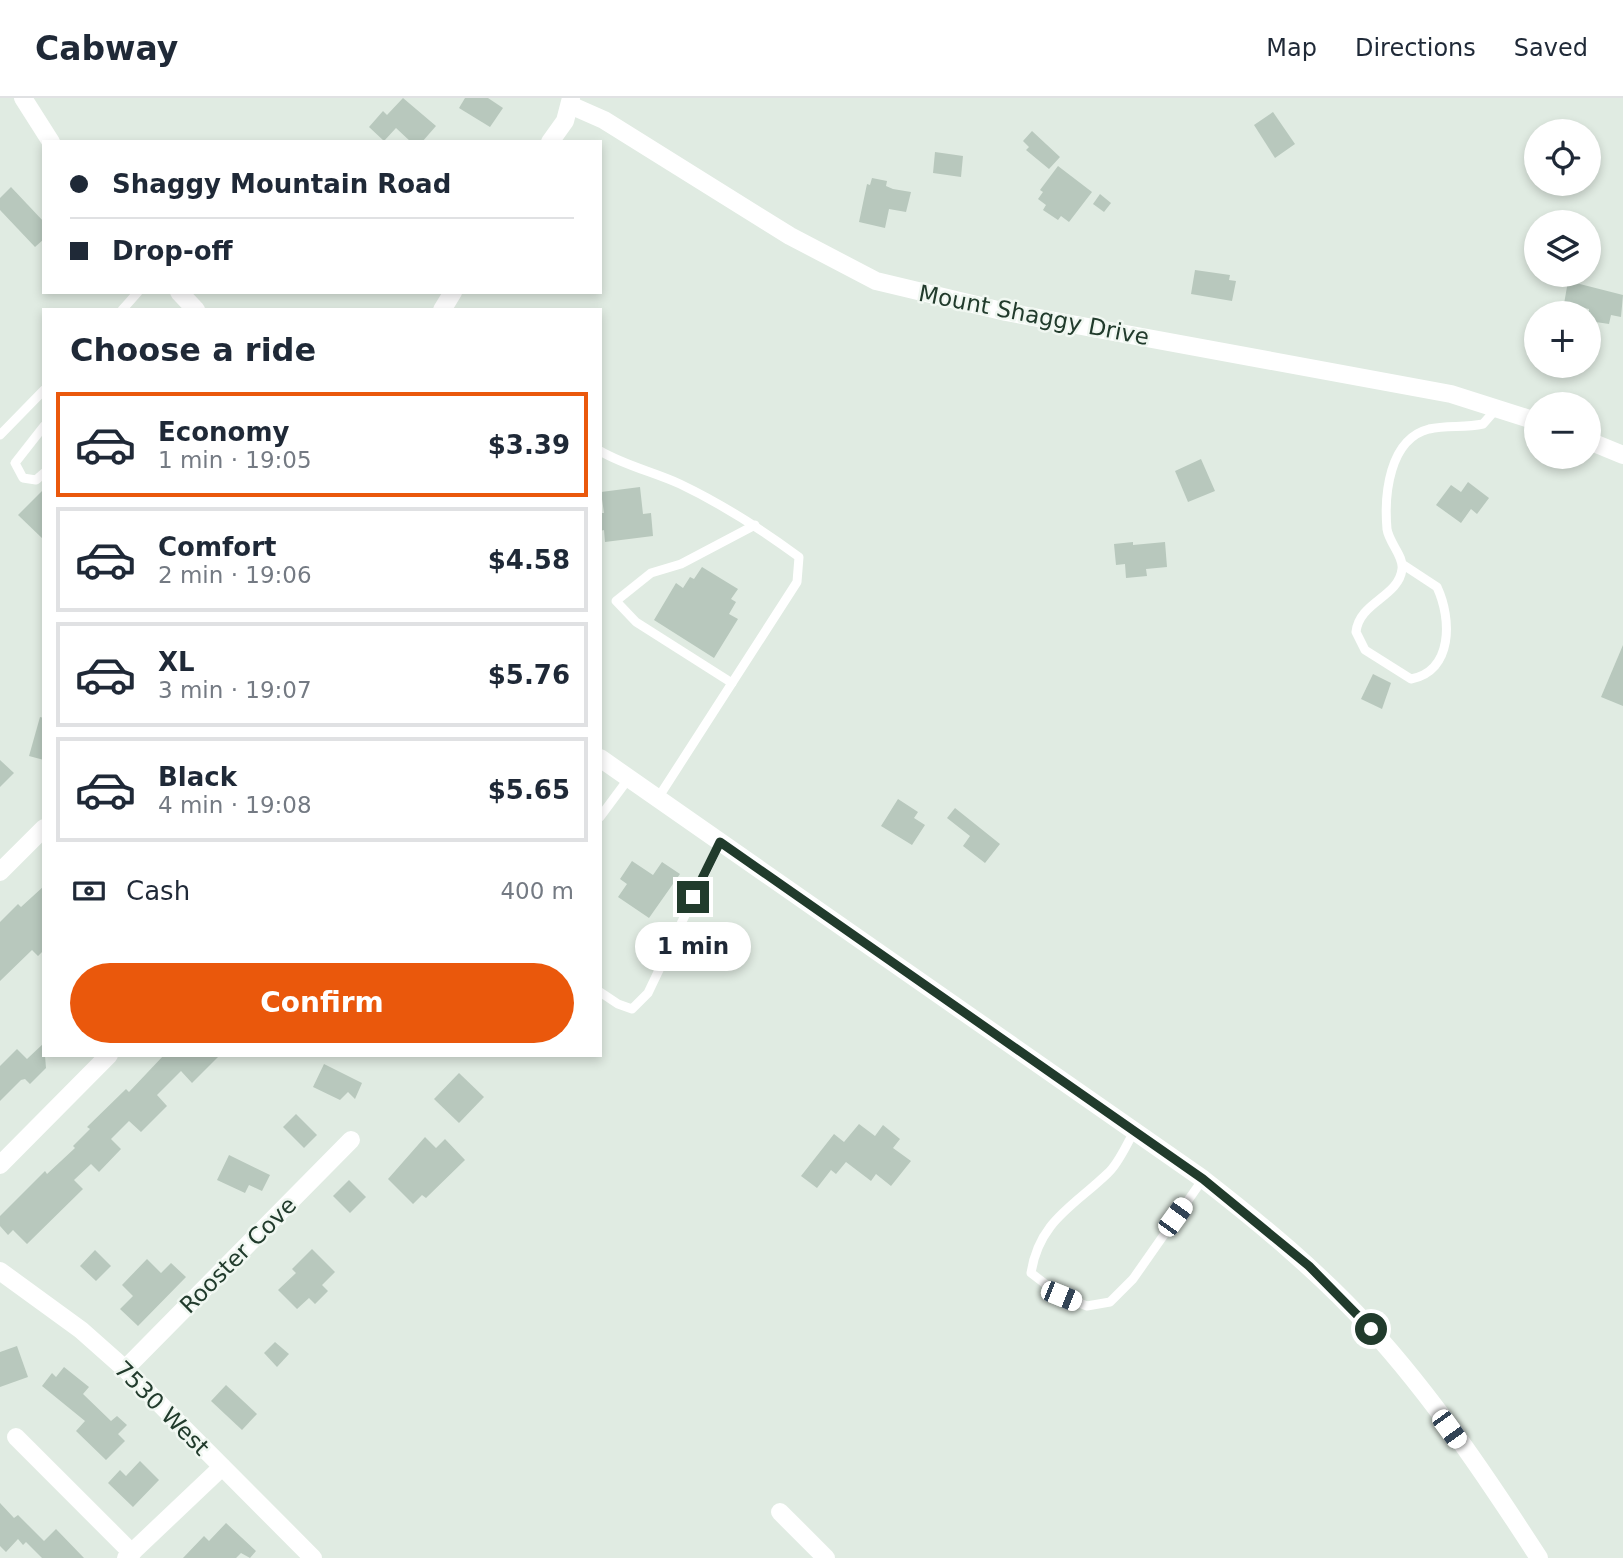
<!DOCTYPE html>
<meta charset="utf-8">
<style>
:root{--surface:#fff;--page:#f6f6f7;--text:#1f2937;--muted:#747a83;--line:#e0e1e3;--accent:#ea580c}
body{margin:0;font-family:"DejaVu Sans",sans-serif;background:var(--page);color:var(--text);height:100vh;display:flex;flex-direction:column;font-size:26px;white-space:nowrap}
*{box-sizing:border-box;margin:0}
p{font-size:23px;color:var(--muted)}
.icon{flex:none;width:38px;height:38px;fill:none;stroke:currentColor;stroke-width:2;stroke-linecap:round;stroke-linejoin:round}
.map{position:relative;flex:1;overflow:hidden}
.sheet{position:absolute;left:42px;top:210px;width:560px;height:749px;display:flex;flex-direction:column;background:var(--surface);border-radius:0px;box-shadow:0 4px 10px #0003}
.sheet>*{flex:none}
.guide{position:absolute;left:42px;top:42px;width:560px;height:154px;border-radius:0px;box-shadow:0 4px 10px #0003;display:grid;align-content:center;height:154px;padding:0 28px;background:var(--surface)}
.tools{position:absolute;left:1524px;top:21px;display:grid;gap:14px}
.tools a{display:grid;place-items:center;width:77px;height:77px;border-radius:50%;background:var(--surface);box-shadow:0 4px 10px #0003;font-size:35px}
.end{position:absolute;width:32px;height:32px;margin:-16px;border:9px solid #213b2c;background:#fff;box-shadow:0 0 0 4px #fff}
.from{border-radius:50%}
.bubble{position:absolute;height:49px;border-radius:24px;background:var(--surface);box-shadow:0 4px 10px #0003;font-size:23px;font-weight:700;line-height:49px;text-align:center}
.car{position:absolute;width:21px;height:42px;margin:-21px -10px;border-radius:9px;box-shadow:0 0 5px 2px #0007;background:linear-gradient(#fff 24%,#345 0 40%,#fff 0 76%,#345 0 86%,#fff 0)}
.guide b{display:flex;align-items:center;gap:24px;height:66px;font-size:26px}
.guide b+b{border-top:2px solid var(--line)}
.guide i{width:18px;height:18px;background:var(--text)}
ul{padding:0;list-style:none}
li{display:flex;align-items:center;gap:21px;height:105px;margin:0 14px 10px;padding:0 14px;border:4px solid var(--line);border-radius:0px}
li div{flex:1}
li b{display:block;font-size:26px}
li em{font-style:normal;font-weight:700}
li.active{border-color:var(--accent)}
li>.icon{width:63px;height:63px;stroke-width:1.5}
h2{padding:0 28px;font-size:32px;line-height:84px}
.pay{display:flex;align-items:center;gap:18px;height:77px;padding:0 28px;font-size:26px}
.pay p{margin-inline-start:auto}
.cta{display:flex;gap:14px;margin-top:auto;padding:14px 28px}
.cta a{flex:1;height:80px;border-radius:42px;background:var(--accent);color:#fff;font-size:28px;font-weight:700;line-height:80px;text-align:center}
header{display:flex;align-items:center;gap:42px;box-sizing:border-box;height:98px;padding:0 35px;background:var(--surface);border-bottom:2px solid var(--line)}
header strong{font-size:33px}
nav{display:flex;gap:38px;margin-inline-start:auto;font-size:24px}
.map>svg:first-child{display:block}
.building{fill:#b8c8bd}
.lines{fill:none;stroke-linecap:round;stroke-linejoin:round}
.lane{stroke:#fff;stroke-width:9}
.street{stroke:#fff;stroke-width:18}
.route{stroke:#213b2c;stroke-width:9}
.labels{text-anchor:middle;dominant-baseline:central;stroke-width:5;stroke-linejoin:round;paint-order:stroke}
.street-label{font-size:23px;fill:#213b2c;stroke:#f0f7f1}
</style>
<header>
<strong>Cabway</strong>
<nav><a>Map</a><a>Directions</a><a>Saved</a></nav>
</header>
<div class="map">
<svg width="1623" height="1460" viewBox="0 0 1623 1460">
<rect width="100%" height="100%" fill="#e0ebe2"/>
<g class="building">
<polygon points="403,0 436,28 422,44 411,44 396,30 384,43 369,29 383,13 387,17"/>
<polygon points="465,0 488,0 503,10 490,29 459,10"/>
<polygon points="1273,14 1295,46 1275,60 1254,27"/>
<polygon points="1032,33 1060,59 1049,71 1026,52 1029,49 1023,43"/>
<polygon points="935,54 963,58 961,79 933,75"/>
<polygon points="1058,68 1092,94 1069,124 1061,118 1058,122 1043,112 1046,107 1038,101 1043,94 1040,92"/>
<polygon points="872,80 887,83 886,88 893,91 911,94 906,114 889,111 885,130 859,124 867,86 870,87"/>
<polygon points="11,89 44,124 44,141 35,149 0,112 0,100"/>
<polygon points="1100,96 1111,105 1104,114 1093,106"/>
<polygon points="1195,172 1230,177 1229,182 1236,183 1232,203 1191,196"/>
<polygon points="1568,183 1623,197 1621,219 1611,217 1609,226 1589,223 1589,211 1564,206"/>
<polygon points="1201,361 1215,393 1188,404 1175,373"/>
<polygon points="1468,384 1489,400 1477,416 1471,411 1461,425 1436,407 1451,387 1461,394"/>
<polygon points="640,389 643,416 651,415 653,438 605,444 604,432 600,433 600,415 604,415 601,394"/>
<polygon points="44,391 44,442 18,417"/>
<polygon points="1133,444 1133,447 1165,444 1167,469 1146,471 1147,478 1126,480 1125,466 1116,467 1114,446"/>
<polygon points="702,469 738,491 731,501 736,504 729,516 738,521 714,560 654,522 676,485 683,490 690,479 694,481"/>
<polygon points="1623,547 1623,608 1601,599"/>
<polygon points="1373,576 1391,585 1382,611 1361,601"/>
<polygon points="40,619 44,620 44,662 29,658"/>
<polygon points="0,662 14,675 0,689"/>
<polygon points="898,701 918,714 914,720 925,727 912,747 881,728"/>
<polygon points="955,710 1000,746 985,765 963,748 970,738 947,720"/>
<polygon points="632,763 653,777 662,764 680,776 649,820 618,799 627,786 620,781"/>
<polygon points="44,788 44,852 38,858 32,852 0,883 0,824 18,806 21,809"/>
<polygon points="44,945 46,970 30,986 25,981 21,982 0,1003 0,968 17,951 27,961"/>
<polygon points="164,957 220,957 192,985 181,973 157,997 167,1008 141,1034 129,1023 111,1041 121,1051 99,1074 91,1066 74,1082 83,1091 27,1146 13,1132 8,1137 0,1128 0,1118 45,1073 47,1076 75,1050 73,1048 90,1031 87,1029 126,991 129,994"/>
<polygon points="324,966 362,985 355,1001 348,994 340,1002 313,989"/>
<polygon points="459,975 484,999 459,1025 434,1001"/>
<polygon points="296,1016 317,1037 304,1050 283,1029"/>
<polygon points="859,1026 875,1038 883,1027 900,1041 893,1050 911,1063 891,1088 876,1076 871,1083 846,1064 836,1076 831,1072 817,1090 801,1078 834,1036 844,1044"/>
<polygon points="425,1039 436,1050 445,1041 465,1062 426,1100 422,1097 413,1106 388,1081"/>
<polygon points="229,1057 270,1077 262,1093 249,1087 245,1095 217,1082"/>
<polygon points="349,1082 366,1099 350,1115 333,1098"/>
<polygon points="312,1151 335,1174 322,1187 328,1193 315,1206 309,1200 297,1211 278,1192 296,1175 292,1171"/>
<polygon points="95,1152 111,1168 96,1183 80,1168"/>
<polygon points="147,1161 161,1175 171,1165 186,1179 138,1228 120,1211 133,1198 122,1187"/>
<polygon points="275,1244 289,1256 277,1269 264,1255"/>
<polygon points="17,1248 28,1279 0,1289 0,1254"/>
<polygon points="64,1269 89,1289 83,1296 111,1323 117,1318 127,1327 118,1336 125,1343 106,1362 76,1333 85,1323 42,1288 52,1275 56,1279"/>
<polygon points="226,1287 257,1316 242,1332 211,1303"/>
<polygon points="140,1363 159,1382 133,1409 108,1385 120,1372 126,1378"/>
<polygon points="0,1405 14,1420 18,1417 44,1443 56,1431 84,1460 42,1460 26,1444 23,1447 18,1441 6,1454 0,1448"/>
<polygon points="226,1425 256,1453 250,1460 241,1455 236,1460 183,1460 204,1438 209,1443"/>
</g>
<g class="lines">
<g class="lane">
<polyline points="122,212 138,194"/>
<polyline points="44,328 15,365 23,380 36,382 44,375"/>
<polyline points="0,337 44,292"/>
<path d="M600 353C626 368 654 374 680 386 722 406 761 431 799 459L797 484 658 700"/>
<path d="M1402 466 1437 489C1452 521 1453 573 1411 581L1365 552 1356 534C1359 504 1399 499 1402 471 1404 458 1389 445 1387 431 1384 397 1389 341 1429 331 1447 327 1465 330 1483 326L1497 310"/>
<polyline points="732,585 636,524 616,503 651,475 681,466 755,427"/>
<polyline points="600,719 629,680"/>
<polyline points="600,894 618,906 632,911 648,895 720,744"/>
<path d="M1134 1034C1126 1047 1119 1065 1108 1075 1074 1108 1039 1123 1031 1175L1061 1198 1087 1208 1110 1204 1133 1181 1203 1081"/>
</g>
<g class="street">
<polyline points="23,0 51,44"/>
<polyline points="570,7 604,22 790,138 876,183 1006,214 1451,296 1536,323"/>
<polyline points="550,44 565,23 571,0"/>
<polyline points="179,194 196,212"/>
<polyline points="442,212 453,194"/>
<polyline points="1589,343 1623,357"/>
<path d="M600 660 1203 1081C1262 1127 1319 1174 1369 1229 1433 1299 1488 1381 1539 1460"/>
<polyline points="0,774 44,730"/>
<polyline points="0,1067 109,957"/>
<polyline points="0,1173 81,1232 125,1271 313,1460"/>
<polyline points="125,1271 351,1042"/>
<polyline points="16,1339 132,1455"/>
<polyline points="780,1414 826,1460"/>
<polyline points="126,1460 222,1369"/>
</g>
</g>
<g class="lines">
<polyline class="route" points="693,799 720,744 1203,1081 1309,1168 1371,1231"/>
</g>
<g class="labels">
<g class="street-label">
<text transform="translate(1034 217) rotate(11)">Mount Shaggy Drive</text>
<text transform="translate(238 1157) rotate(-45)">Rooster Cove</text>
<text transform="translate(162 1310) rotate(45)">7530 West</text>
</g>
</g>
</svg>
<div class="tools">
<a><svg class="icon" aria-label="locate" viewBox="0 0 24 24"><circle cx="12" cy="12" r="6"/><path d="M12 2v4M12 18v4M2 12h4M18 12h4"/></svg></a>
<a><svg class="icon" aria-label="layers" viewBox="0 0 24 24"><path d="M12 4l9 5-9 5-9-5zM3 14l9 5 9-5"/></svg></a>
<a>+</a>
<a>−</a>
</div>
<i class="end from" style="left:1371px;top:1231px"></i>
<i class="end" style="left:693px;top:799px"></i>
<div class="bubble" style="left:635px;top:824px;width:116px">1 min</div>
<i class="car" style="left:1175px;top:1119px;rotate:36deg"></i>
<i class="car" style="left:1061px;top:1198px;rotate:112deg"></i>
<i class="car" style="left:1449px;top:1331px;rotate:144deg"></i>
<div class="guide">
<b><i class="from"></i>Shaggy Mountain Road</b>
<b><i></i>Drop-off</b>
</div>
<section class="sheet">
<h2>Choose a ride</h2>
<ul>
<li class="active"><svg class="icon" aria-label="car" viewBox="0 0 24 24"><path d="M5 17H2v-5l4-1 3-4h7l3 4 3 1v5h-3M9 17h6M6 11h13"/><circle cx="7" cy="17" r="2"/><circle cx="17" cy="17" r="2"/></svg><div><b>Economy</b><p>1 min · 19:05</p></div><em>$3.39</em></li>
<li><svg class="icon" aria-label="car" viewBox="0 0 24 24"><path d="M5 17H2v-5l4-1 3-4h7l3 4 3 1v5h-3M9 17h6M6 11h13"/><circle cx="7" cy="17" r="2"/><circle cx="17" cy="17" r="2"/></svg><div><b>Comfort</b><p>2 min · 19:06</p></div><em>$4.58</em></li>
<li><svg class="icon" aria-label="car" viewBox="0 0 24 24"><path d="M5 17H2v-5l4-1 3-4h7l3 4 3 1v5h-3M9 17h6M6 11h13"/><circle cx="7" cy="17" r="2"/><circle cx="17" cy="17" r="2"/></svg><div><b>XL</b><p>3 min · 19:07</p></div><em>$5.76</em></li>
<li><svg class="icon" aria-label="car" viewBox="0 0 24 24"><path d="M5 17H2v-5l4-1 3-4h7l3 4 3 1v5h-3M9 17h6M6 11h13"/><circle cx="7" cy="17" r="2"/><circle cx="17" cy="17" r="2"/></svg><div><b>Black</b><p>4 min · 19:08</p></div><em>$5.65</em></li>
</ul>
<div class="pay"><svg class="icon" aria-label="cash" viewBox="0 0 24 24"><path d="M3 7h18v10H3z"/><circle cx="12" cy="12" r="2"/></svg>Cash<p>400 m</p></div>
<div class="cta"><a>Confirm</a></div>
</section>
</div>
